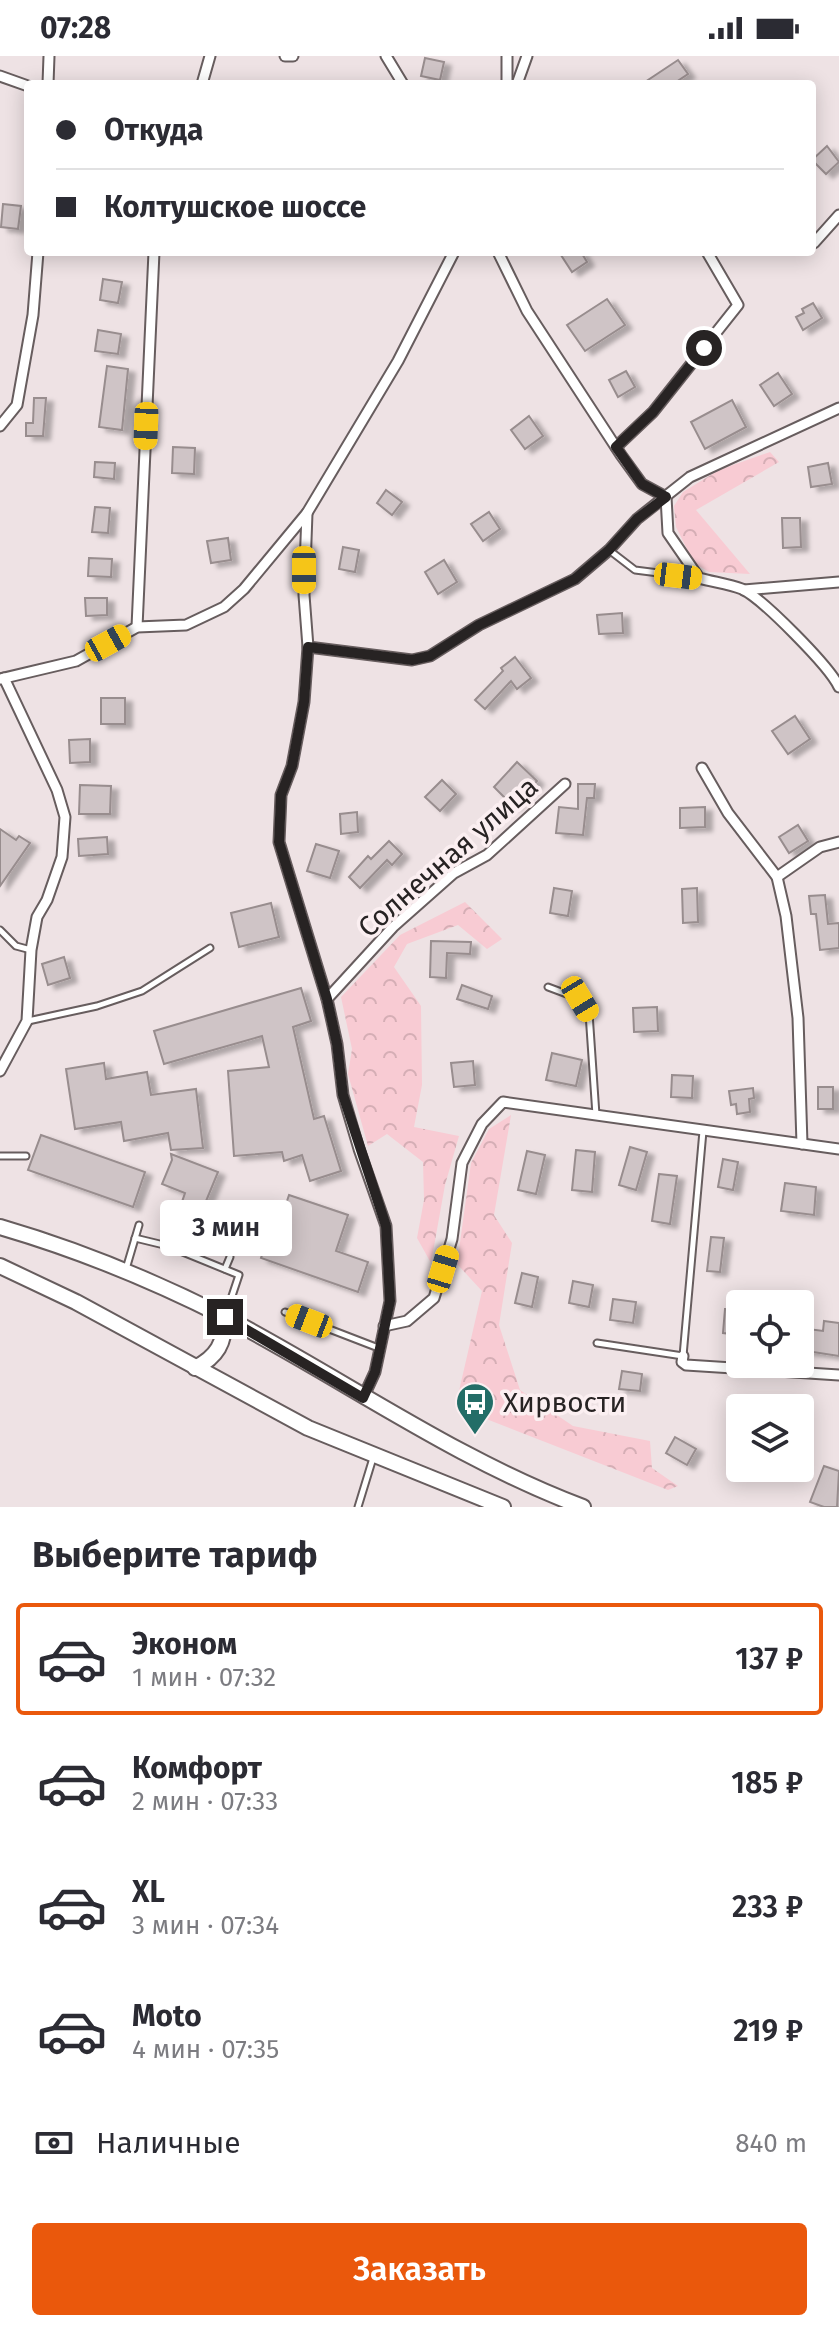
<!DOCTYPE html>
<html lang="ru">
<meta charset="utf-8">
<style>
:root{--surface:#fff;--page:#f7f7f7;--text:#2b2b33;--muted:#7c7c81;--line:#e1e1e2;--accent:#ea580c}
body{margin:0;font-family:"Fira Sans",sans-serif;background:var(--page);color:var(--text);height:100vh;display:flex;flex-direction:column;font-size:30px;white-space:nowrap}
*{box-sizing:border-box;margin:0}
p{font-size:26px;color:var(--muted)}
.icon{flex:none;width:44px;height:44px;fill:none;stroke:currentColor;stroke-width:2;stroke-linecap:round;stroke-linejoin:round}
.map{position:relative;height:1451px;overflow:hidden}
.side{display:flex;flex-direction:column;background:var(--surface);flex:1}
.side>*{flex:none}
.hud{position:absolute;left:24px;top:24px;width:792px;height:176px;border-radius:8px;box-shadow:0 4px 20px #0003;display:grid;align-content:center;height:176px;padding:0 32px;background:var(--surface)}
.fabs{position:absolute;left:726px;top:1234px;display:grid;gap:16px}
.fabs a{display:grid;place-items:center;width:88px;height:88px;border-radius:8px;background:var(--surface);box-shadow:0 4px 20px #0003;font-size:40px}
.end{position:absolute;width:36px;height:36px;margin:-18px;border:10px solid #272323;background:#fff;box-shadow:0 0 0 4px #fff}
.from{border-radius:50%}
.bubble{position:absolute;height:56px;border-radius:8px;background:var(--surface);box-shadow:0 4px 20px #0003;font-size:26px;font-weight:600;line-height:56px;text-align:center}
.car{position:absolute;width:24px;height:48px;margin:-24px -12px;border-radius:10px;box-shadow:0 0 6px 2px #0007;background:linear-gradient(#f5c518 24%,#345 0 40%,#f5c518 0 76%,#345 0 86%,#f5c518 0)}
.hud b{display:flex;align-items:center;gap:28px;height:76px;font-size:30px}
.hud b+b{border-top:2px solid var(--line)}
.hud i{width:20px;height:20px;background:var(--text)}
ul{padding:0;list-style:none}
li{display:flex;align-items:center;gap:24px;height:112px;margin:0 16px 12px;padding:0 16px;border:4px solid transparent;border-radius:8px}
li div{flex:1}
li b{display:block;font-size:30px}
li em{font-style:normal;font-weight:600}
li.on{border-color:var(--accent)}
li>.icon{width:72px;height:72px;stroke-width:1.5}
h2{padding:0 32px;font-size:36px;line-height:96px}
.pay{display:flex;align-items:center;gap:20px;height:88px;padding:0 32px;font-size:30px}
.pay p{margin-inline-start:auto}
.cta{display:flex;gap:16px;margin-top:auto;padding:16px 32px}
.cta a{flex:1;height:92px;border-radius:8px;background:var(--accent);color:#fff;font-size:32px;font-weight:600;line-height:92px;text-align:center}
.status{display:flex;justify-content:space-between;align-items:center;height:56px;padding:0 40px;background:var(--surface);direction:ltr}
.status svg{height:22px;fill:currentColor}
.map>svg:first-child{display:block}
.forest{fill:url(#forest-crowns)}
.building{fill:#cfc4c6;stroke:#988d8e;stroke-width:2;filter:url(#shadow)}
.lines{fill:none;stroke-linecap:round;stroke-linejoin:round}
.service-casing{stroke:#675d5e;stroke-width:9}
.minor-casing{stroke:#675d5e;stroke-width:13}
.secondary-casing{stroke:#675d5e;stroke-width:18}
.service{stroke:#fff;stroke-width:5}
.minor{stroke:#fff;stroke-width:9}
.secondary{stroke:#fff;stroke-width:14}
.route{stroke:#272323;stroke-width:10}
.labels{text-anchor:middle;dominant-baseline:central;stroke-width:7;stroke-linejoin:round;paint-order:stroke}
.street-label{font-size:28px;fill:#272323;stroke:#fbeff1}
.poi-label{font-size:28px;fill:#272323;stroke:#fbeff1;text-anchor:start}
</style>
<div class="status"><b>07:28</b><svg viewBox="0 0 49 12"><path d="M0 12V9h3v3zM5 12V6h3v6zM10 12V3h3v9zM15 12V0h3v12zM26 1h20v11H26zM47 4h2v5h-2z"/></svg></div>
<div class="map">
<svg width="839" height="1451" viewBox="0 0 839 1451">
<defs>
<pattern id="forest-crowns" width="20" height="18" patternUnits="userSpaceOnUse" patternTransform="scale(2)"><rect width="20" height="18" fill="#f8cbd3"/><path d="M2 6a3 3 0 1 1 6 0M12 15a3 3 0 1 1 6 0" fill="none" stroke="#d5aeb5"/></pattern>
<filter id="shadow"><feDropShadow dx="7" dy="4" stdDeviation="2" flood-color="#0004"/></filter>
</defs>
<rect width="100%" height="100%" fill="#eee2e4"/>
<g class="forest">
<polygon points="770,396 779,406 696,454 750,518 709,516 694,507 676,471 674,450 683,436 719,414"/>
<polygon points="465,846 502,883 487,893 458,869 407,888 394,911 421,950 422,1029 414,1071 459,1080 445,1129 431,1207 417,1182 424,1144 423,1106 387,1078 368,1090 348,1018 352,993 341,941 400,879"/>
<polygon points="511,1059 494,1159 512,1187 499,1269 520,1334 573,1370 650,1385 652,1412 678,1430 668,1434 476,1359 459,1335 482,1235 457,1208 471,1107 489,1073"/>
</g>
<g class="building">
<polygon points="425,2 444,6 440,24 421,20"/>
<polygon points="678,4 688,18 673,28 642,28"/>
<polygon points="827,90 839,106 826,118 812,104"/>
<polygon points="3,148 21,150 18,173 1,171"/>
<polygon points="559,196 581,196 587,206 572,216"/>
<polygon points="103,223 122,226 118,247 100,244"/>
<polygon points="607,243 625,269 585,295 567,269"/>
<polygon points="813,247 822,262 803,274 796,261 804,257 802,253"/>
<polygon points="98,274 121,278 118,298 95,295"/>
<polygon points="107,310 128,313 122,374 99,371"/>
<polygon points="626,315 635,331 618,341 609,324"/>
<polygon points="778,317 792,338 774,350 760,329"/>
<polygon points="34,342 46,342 43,380 26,380 26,367 33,367"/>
<polygon points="732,344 746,371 705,393 691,366"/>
<polygon points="529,360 543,380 525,393 511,374"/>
<polygon points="173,391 195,392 194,418 172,417"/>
<polygon points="95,406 115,407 114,423 94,421"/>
<polygon points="828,407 832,428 811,431 808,411"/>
<polygon points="386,434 402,446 392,459 377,447"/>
<polygon points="95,451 110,452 108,477 92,476"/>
<polygon points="489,456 500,473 483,485 471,468"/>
<polygon points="782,462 800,462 801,491 783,492"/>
<polygon points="228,482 231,504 211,507 207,485"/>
<polygon points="343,491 359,494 355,516 339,513"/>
<polygon points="89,502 112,503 111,521 88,520"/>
<polygon points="444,504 457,526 438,538 425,516"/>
<polygon points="85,542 107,542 107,559 86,560"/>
<polygon points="622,557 623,577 599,578 597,559"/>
<polygon points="515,601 531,622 517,633 511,625 485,653 475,644 503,615 501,612"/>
<rect x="101" y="642" width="24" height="26"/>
<polygon points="795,660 810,683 788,698 772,675"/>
<polygon points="90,683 90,706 70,707 69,684"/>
<polygon points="517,706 537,725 513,750 494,731"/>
<polygon points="442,724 456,738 440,755 425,741"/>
<polygon points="578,728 595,728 594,742 587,742 583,779 556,777 559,751 578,753"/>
<polygon points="80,729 111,730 110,758 79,758"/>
<polygon points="705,751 705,771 680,772 680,752"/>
<polygon points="357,756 358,776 341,778 340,758"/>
<polygon points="798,769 808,785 789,797 779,781"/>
<polygon points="0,773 16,784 19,780 30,787 0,830"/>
<polygon points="107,781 108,798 79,800 78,783"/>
<polygon points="389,785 402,798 392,809 387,804 360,832 349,821 368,800 371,803"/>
<polygon points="316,788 339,795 330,822 307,815"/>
<polygon points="554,832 572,835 568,860 550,857"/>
<polygon points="697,832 698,866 683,867 682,833"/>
<polygon points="825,839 828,868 839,867 839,892 820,894 816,858 811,858 809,840"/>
<polygon points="271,847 279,881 239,891 231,857"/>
<polygon points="431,885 471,886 470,898 447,897 446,922 430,921"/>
<polygon points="64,901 70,922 48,929 42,908"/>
<polygon points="462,929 492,940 488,953 457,943"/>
<polygon points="301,932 311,965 293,971 314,1063 324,1060 341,1115 310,1125 302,1099 284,1105 282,1096 234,1100 228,1015 269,1011 262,980 164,1008 154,975"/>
<polygon points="657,951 658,975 634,976 633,952"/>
<polygon points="552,997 582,1004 576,1030 546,1024"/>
<polygon points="473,1005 475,1029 454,1031 451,1007"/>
<polygon points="104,1007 106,1023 147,1016 151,1039 196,1033 203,1092 171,1094 168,1077 124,1085 121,1066 75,1073 66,1013"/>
<polygon points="672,1019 693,1020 692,1042 671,1041"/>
<rect x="818" y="1031" width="15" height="22"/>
<polygon points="753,1032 754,1042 749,1043 750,1056 737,1058 736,1048 731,1049 729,1035"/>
<polygon points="41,1079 145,1116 133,1151 28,1114"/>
<polygon points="630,1091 647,1096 636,1134 619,1129"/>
<polygon points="576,1094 595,1096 592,1136 572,1134"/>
<polygon points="527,1095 545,1099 536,1138 518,1134"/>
<polygon points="171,1098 218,1116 204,1150 239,1163 229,1189 174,1169 185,1137 162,1128 172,1104"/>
<polygon points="723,1103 738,1106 733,1134 718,1131"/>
<polygon points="659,1118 677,1120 670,1168 652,1165"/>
<polygon points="785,1127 816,1131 814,1159 781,1155"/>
<polygon points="289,1139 348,1159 336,1195 368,1206 358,1236 261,1202 271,1173 277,1175"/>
<polygon points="711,1181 724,1182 720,1216 707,1215"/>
<polygon points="522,1217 538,1221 532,1251 515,1247"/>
<polygon points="573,1225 593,1229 589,1251 569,1247"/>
<polygon points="613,1243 636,1246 633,1267 610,1264"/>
<polygon points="725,1253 740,1254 740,1279 723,1277"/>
<polygon points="824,1265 839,1267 839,1300 800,1294 800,1272 823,1275"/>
<polygon points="622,1315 642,1318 640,1335 619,1333"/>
<polygon points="675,1381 696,1393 687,1409 666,1397"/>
<polygon points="824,1410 839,1415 837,1451 824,1451 810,1446"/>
</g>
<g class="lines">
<g class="service-casing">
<g id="service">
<polyline points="609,494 635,514 698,522"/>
<polyline points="0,874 16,890 31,894"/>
<polyline points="548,931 580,943 589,957 596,1059"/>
<polyline points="28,965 97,950 142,935 210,892"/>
<polyline points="0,1100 26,1100"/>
<polyline points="135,1182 168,1190 239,1219 225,1261"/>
<polyline points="126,1213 139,1169"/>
<polyline points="225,1213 230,1201"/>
<polyline points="285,1256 381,1293"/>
<polyline points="597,1287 683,1300 703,1075"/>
<polyline points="358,1451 373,1402"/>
</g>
</g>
<g class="minor-casing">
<g id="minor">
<polyline points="285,0 293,0"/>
<polyline points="386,0 403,28"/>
<polyline points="0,20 28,30"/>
<polyline points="48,28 49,0"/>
<polyline points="202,28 210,0"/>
<polyline points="507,28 507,0"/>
<polyline points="517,28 527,0"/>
<polyline points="814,187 839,159"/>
<polyline points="498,196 527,255 621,399 642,428 666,441"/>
<polyline points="0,370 17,349 33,259 38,196"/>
<polyline points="616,391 653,356 738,249 707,196"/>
<path d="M666 441 668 477 699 522C713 526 729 528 742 533 762 542 830 611 839 631"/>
<polyline points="307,457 304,539 308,591 304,646 292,710 281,739 279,786 327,943 337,988 343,1039 359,1093 386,1170 390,1245 375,1316 363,1342"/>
<polyline points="744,534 839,526"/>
<polyline points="137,571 154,196"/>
<polyline points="308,591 412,604 430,600 479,569 575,523 609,494 637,463 690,421 839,352"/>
<polyline points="0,623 76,605 137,571 186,569 224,551 244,533 307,457 398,305 454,196"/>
<polyline points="702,712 728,757 777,821 786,860 798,962 802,1088"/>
<polyline points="777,821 820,791 839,786"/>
<polyline points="327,943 393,871 454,817 487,799 565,728"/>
<polyline points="0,1015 27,965 31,894 37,861 47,844 62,801 65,761 57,734 4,622"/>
<polyline points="384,1270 407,1265 434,1242 452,1183 462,1107 482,1068 503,1046 839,1093"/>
<polyline points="683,1300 682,1306 686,1309 839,1319"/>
</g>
</g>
<g class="secondary-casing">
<g id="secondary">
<path d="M0 1171C79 1194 152 1224 225 1261 345 1324 455 1403 583 1451"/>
<polyline points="0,1210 76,1246 308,1372 503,1451"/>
<path d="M195 1312C217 1301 225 1287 225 1261"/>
</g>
</g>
<use href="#service" class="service"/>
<use href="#minor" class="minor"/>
<use href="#secondary" class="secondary"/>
</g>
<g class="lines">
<polyline class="route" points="225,1261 363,1342 375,1316 390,1245 386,1170 343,1039 337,988 327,943 279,786 281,739 292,710 304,646 308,591 412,604 430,600 479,569 575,523 609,494 637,463 666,441 642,428 616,391 653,356 704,292"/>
</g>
<defs>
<g id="bus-pin" transform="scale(2)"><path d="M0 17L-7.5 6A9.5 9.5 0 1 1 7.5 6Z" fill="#236d67" stroke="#fbeff1"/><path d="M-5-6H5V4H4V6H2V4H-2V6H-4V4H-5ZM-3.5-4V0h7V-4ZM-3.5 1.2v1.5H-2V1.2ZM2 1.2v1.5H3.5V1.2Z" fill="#fff"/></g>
</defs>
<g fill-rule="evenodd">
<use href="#bus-pin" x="475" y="1346"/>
</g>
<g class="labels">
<g class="street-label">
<text transform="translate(448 801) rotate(-41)">Солнечная улица</text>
</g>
<g class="poi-label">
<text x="503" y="1346">Хирвости</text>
</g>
</g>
</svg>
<div class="fabs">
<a><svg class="icon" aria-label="locate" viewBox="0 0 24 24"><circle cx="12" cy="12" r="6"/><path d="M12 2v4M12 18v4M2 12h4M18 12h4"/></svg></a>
<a><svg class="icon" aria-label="layers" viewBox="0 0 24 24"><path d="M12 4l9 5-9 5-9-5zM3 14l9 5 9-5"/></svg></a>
</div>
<i class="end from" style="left:704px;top:292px"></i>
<i class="end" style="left:225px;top:1261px"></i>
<div class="bubble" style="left:160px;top:1144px;width:132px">3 мин</div>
<i class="car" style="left:146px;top:370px;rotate:182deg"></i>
<i class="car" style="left:304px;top:514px;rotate:180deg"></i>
<i class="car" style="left:678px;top:520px;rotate:97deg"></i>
<i class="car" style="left:108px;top:587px;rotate:61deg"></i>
<i class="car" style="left:580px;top:943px;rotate:149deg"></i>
<i class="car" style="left:443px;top:1213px;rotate:17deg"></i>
<i class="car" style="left:309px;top:1265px;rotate:291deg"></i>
<div class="hud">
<b><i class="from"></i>Откуда</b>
<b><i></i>Колтушское шоссе</b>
</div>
</div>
<section class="side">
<h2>Выберите тариф</h2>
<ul>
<li class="on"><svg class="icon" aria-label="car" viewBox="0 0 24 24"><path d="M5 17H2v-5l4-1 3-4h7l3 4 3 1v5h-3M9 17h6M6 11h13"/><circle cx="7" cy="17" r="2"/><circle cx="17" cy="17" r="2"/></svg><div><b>Эконом</b><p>1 мин · 07:32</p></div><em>137 ₽</em></li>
<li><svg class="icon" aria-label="car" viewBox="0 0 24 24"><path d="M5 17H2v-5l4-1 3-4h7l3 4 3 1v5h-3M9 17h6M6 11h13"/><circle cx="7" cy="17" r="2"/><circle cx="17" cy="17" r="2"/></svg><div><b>Комфорт</b><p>2 мин · 07:33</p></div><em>185 ₽</em></li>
<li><svg class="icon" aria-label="car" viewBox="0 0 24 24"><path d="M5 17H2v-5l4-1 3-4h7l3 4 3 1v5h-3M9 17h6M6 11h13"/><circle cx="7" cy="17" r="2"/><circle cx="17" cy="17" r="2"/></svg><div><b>XL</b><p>3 мин · 07:34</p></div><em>233 ₽</em></li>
<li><svg class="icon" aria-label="car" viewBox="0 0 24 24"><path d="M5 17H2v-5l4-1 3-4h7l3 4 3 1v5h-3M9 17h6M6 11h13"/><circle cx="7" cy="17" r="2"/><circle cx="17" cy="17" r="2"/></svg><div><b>Moto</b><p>4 мин · 07:35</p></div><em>219 ₽</em></li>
</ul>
<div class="pay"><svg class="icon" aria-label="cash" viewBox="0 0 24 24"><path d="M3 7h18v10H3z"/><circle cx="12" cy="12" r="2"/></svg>Наличные<p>840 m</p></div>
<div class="cta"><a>Заказать</a></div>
</section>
